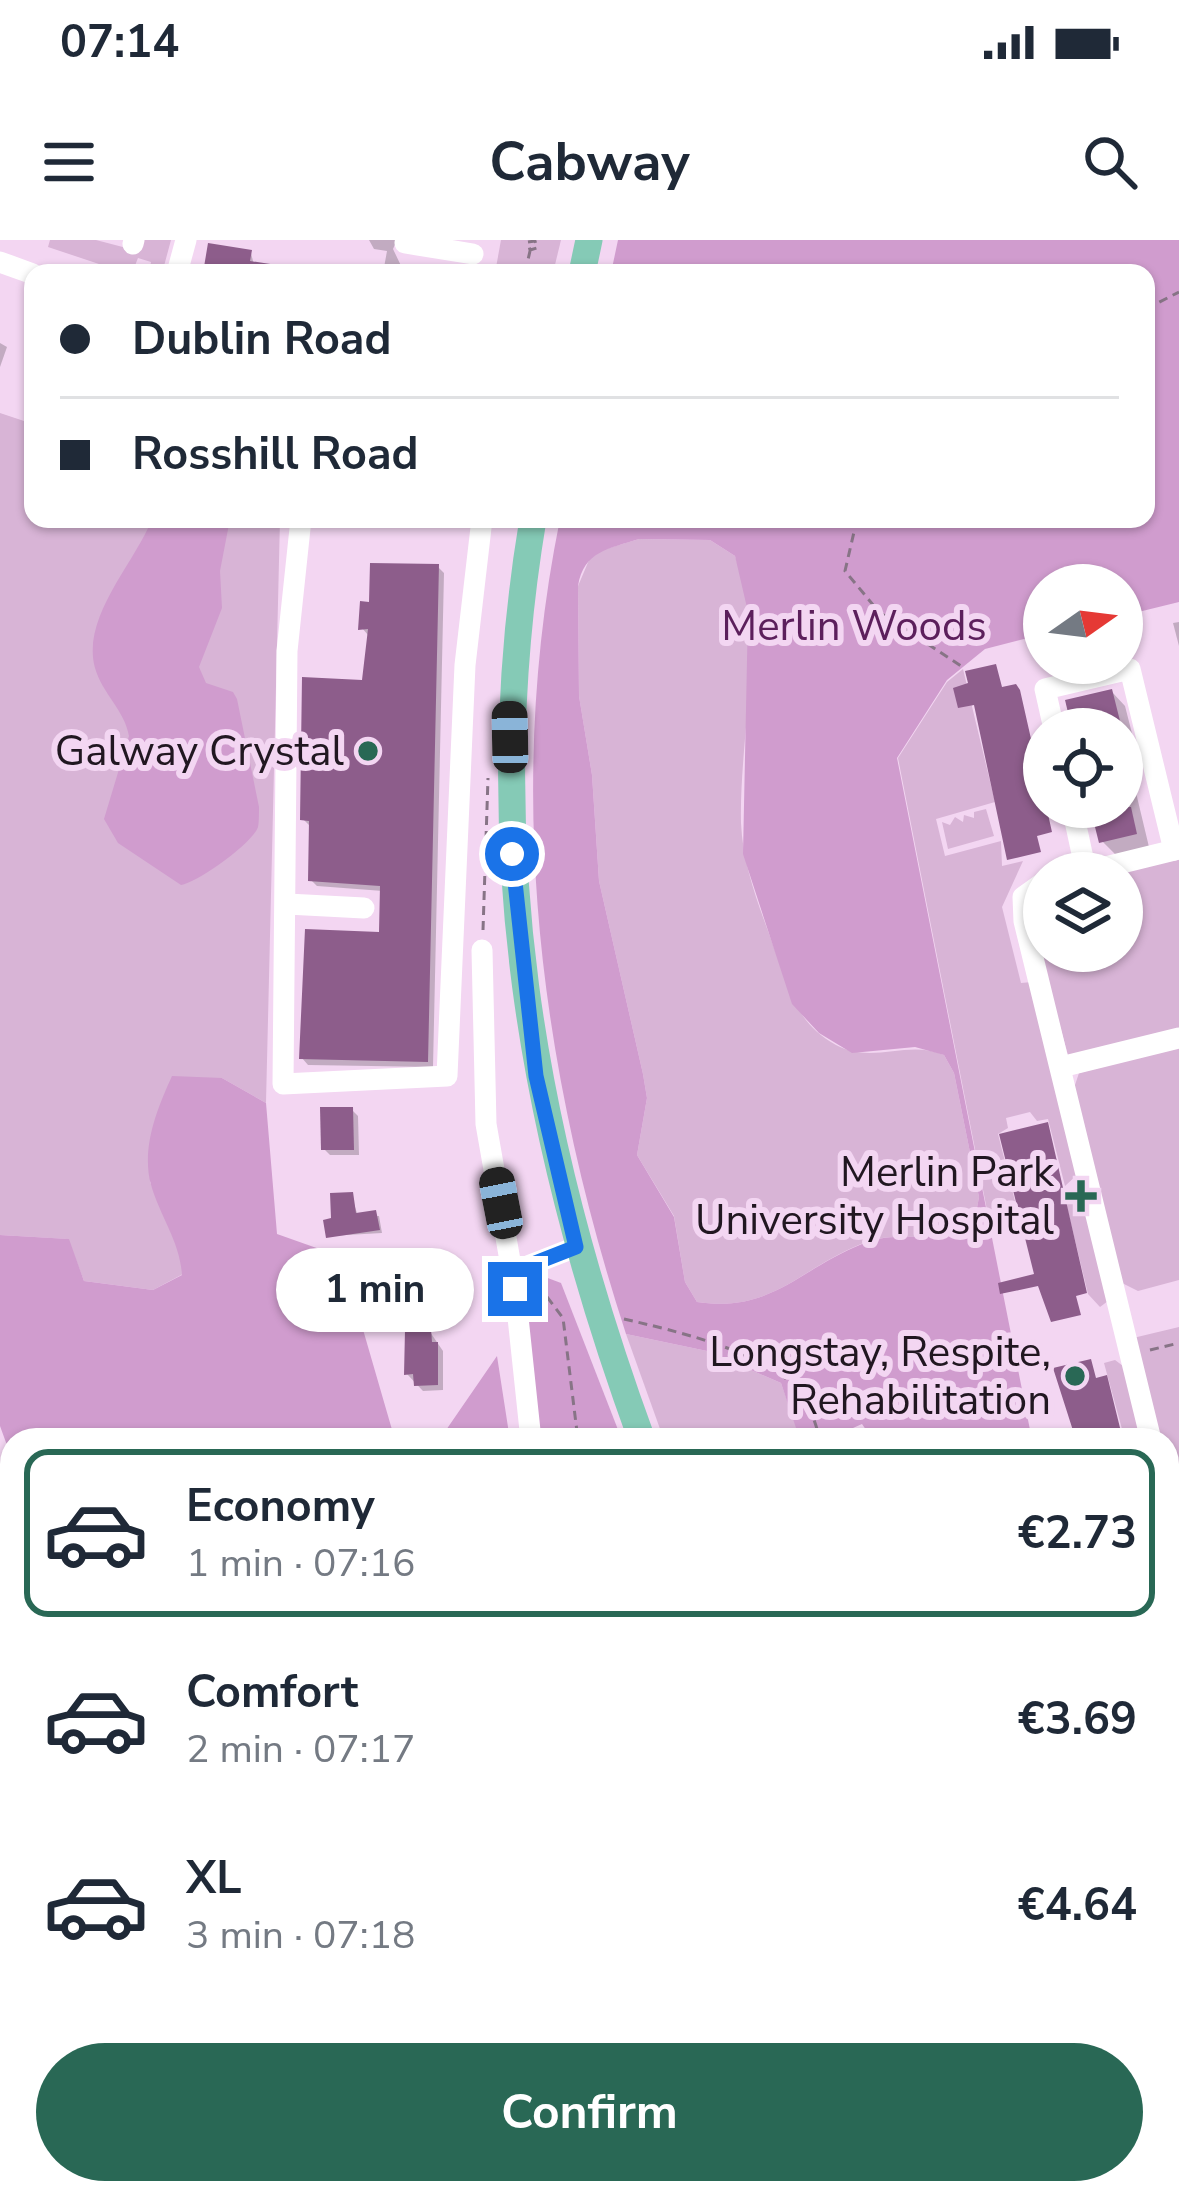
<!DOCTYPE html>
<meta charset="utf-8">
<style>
:root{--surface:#fff;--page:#f6f6f7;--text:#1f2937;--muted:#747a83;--line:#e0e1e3;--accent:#296855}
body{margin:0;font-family:"Nunito Sans",sans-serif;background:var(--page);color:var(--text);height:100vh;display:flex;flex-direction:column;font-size:45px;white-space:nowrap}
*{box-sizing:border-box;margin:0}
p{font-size:39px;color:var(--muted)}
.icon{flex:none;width:66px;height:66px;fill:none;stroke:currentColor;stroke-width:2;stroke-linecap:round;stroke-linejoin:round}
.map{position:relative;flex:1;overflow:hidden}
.drawer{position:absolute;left:0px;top:1188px;width:1179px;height:777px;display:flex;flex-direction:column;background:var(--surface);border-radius:36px 36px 0 0;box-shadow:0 3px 9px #0004}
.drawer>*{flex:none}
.top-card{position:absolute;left:24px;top:24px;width:1131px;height:264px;border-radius:24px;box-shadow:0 3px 9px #0004;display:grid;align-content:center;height:264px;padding:0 36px;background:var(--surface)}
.needle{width:78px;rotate:76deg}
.fabs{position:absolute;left:1023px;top:324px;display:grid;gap:24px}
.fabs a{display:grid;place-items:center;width:120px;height:120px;border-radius:50%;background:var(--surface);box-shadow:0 3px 9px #0004;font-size:60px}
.end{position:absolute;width:54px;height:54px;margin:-27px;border:15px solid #1a73e8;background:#fff;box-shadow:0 0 0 6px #fff}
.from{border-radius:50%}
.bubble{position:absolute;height:84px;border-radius:42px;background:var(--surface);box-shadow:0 3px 9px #0004;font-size:39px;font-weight:700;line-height:84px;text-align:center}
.car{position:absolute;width:36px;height:72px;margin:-36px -18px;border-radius:15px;box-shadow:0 0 9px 3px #0007;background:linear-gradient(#222 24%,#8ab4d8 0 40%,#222 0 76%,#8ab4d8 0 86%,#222 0)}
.top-card b{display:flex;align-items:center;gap:42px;height:114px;font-size:45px}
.top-card b+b{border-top:3px solid var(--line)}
.top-card i{width:30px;height:30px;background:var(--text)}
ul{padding:21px 0 0;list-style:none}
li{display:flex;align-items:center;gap:36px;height:168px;margin:0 24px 18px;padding:0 12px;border:6px solid transparent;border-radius:24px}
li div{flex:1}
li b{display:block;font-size:45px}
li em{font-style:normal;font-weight:700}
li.active{border-color:var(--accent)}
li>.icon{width:108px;height:108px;stroke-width:1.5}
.primary-button{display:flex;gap:24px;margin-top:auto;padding:24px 36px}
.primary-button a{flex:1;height:138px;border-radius:72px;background:var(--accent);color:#fff;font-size:48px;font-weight:700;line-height:138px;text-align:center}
.status{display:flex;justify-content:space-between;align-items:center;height:84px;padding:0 60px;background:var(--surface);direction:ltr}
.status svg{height:33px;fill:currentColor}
header{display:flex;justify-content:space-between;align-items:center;height:156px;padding:0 36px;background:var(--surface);font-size:54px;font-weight:700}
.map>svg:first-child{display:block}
.green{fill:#d8b4d6}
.forest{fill:#d09cce;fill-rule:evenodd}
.shadow{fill:#0003}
.building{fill:#8d5d8b}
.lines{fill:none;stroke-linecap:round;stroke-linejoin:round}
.path{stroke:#877486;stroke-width:3;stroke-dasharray:9 6;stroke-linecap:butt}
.minor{stroke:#fff;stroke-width:21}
.major{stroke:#85cab6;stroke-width:27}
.rail{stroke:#8c788b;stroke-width:4.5;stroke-dasharray:24 12;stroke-linecap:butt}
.route{stroke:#1a73e8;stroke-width:15}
.poi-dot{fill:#296855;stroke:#f3d6f2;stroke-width:4.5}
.labels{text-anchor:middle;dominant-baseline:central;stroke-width:12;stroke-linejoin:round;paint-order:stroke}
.park-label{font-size:42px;fill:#5c1f5c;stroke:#f3d6f2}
.poi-label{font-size:42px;fill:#211721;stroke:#f3d6f2;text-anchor:end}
</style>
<div class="status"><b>07:14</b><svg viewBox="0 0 49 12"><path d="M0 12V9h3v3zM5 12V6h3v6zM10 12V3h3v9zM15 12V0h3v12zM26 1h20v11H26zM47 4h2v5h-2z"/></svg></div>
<header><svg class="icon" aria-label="menu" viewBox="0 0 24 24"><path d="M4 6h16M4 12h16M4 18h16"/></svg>Cabway<svg class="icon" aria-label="search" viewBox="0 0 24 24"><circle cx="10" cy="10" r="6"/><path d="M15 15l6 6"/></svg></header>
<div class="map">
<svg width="1179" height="1964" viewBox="0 0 1179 1964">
<rect width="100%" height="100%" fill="#f3d6f2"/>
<g class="green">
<polygon points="50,0 96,0 138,11 142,0 171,0 164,26 149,33 151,22 138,18 132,33 126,33 48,7"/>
<polygon points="501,0 561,0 553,33 495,33"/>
<polygon points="0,173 33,184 33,279 280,279 266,863 222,838 150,942 181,1016 183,1034 153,1050 84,1041 68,999 0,995"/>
<path d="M639 299 710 300 735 316C766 401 739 496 741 583 743 630 762 673 777 716 791 755 798 784 836 805 872 825 908 799 944 815L954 833 979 957 976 973C934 1013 905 986 861 1004 799 1029 772 1073 697 1062L685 1042 674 976 637 915 647 858 643 834 599 641 592 535 579 456 578 346 592 313Z"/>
<polygon points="963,429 995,562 936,579 945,616 1001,601 1002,626 1023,621 1002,667 1021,743 1032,742 1079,933 1065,946 1048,879 1037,881 1030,872 1006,878 1008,888 998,894 1018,973 989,980 898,518 947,442"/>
<polygon points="986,569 994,596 948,609 942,582 950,585 955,577 963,582 964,575 974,578 974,572"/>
<polygon points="1179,614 1179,792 1068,815 1030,679 1034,654 1044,649 1044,711 1122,711 1122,633"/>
<polygon points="1179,805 1179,1040 1138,1051 1120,1042 1073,851 1079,833"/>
<polygon points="1074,957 1086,966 1108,1061 1100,1067 1088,1054 1065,959"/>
<polygon points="1179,1087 1179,1288 1167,1238 1167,1200 1158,1200 1133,1098"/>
<polygon points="626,1094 707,1111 781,1143 801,1200 664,1200"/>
<polygon points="1115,1120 1127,1129 1144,1200 1125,1200 1104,1123"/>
<polygon points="1167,1303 1179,1332 1179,1495 1167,1469"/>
<polygon points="0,1704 12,1706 12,1953 143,1953 144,1964 0,1964"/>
<polygon points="1167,1740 1179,1750 1179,1964 1077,1964 1071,1953 1167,1953"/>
</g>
<g class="forest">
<path d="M618 0H1179V362L1122 376V345H1044V394L985 409 947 440 897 518 1032 1200H873L862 1184 826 1200H800L781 1143 707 1111 626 1094C540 830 504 554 560 279H1146V33H611ZM639 299 710 300 735 316 748 372 743 614 792 764 819 793 852 813 915 807 944 815 954 833 979 957 976 973C934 1013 905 986 862 1004 799 1029 772 1073 697 1062L685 1042 674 977 637 915 647 858 643 834 599 641 592 535 579 456 578 346C584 311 608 309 639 299Z"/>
<path d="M152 279H230L220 331 222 368 199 427 206 443 233 452 237 459 259 567C259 571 259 584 258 587 253 603 197 643 181 645L118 603 104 579 129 496C125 471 102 453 95 428 81 377 135 323 152 279Z"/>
<path d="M172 836 222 838 266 863 277 994 342 1017 395 1200H12V1219L0 1186V995L69 999 84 1041 153 1050 182 1035C180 1002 160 976 151 945 141 908 157 869 172 836Z"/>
<polygon points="545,1037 561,1043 622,1200 539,1200 524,1117 526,1049"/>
<polygon points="497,1116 510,1200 428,1200 444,1193"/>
<polygon points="0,1305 12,1339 12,1706 0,1704"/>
<polygon points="1167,1474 1179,1498 1179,1750 1167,1740"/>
<polygon points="143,1953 231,1953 235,1964 144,1964"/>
<polygon points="621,1953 1022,1953 1028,1964 618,1964"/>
</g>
<g class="shadow">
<polygon points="369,0 397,0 393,9 404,32 413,33 383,33 387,11 374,9"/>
<polygon points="251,13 254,25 304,33 206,33"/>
<polygon points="0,103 7,107 0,127"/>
<polygon points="438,327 444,333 433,827 308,825 302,818 382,695 383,651 317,646 311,640 310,586 303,579 364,443 368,395 362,388 372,365"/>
<polygon points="1179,382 1179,406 1173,383"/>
<polygon points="1112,452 1125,466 1137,513 1127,515 1149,607 1116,615 1102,601 1093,567 1122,567 1122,489 1075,489"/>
<polygon points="352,870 358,876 359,915 330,915 324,909"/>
<polygon points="351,955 358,976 379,976 382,993 329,996"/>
<polygon points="430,1092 443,1111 443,1150 423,1151 407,1134"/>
<polygon points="498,1953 542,1953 555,1959 553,1964 506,1964"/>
</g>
<g class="building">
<polygon points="208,3 252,10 250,21 277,25 276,33 203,33"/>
<polygon points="370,323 439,324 428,822 299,819 305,689 379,692 380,646 308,641 309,581 300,580 302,437 362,440 368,389 358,390 360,361 369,362"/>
<polygon points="996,424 1002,447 1016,444 1020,450 1052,592 1037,596 1041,612 1007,620 974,465 958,468 953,448 968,443 965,431"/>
<polygon points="1112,449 1122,489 1072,489 1065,460"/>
<polygon points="1090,567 1131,567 1137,594 1099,603"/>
<polygon points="320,867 353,867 354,910 321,910"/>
<polygon points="1048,882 1087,1053 1076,1056 1081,1075 1051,1082 1038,1046 1000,1054 998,1043 1034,1034 999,894"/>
<polygon points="353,952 356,973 376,970 380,990 326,998 323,980 331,978 330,953"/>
<polygon points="431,1089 432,1102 438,1102 438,1145 414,1146 413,1134 404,1135 405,1090"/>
<polygon points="1091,1119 1096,1138 1107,1135 1123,1200 1076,1200 1053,1128"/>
</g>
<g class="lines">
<g class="path">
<polygon points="528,2 535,1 537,8 530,10"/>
<polyline points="525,33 530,11"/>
<polyline points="1146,69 1179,52"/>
<polyline points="857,279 845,331 879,372 964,428"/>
<polyline points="483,690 488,538"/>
<polyline points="538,1045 563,1078 578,1200"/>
<path d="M624 1079C672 1090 763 1111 797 1149 809 1162 816 1184 820 1200"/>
<polyline points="1150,1110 1179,1103"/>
<polyline points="892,1953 896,1964"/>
<polyline points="659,1964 666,1953"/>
<polyline points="685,1964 689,1953"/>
<polyline points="869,1964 872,1953"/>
</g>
<g class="minor">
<polyline points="405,3 473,14"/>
<polyline points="133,4 134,0"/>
<polyline points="0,22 33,34"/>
<polyline points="177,33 186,0"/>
<polyline points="301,279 287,411 283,844 447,836 465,425 482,279"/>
<polyline points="1054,489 1045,449 1130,429 1174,610"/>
<polyline points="1072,567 1086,632"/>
<polyline points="1081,633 1179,609"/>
<polyline points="1044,642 1023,657 1024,681 1151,1200"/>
<polyline points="287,664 364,668"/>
<polyline points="482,710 486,884 515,1049"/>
<polyline points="1061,827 1179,798"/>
<polyline points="531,1200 515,1049 525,1027 576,1007"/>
<polyline points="1167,1263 1179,1312"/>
<polyline points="601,1964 605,1953"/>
</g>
<g class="major">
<polyline points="582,33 589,0"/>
<path d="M533 279C479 600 531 897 642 1200"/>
<polyline points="1047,1953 1053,1964"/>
</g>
<g class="rail">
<polyline points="0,1246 12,1280"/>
<polyline points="250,1953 254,1964"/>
</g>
</g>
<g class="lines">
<polyline class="route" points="512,614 536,836 576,1007 525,1027 515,1049"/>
</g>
<g class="poi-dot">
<circle cx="368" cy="511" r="12"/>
<path d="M1075 938h12v12h12v12h-12v12h-12v-12h-12v-12h12z"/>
<circle cx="1075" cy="1136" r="12"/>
</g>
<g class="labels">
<g class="park-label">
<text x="854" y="386">Merlin Woods</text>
</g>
<g class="poi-label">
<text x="344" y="511">Galway Crystal</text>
<text x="1054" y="932">Merlin Park<tspan x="1054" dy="48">University Hospital</tspan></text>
<text x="1051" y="1112">Longstay, Respite,<tspan x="1051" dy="48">Rehabilitation</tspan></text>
</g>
</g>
</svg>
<div class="fabs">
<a><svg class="needle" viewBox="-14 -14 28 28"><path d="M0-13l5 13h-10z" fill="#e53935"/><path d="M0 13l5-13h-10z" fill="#747a83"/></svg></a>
<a><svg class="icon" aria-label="locate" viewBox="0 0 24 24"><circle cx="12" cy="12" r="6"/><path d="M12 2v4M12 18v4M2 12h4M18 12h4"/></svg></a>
<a><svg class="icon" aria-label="layers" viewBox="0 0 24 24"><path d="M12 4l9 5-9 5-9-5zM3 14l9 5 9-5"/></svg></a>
</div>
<i class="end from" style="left:512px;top:614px"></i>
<i class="end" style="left:515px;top:1049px"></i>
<div class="bubble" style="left:276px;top:1008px;width:198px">1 min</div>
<i class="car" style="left:510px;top:497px;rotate:359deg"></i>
<i class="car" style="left:501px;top:963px;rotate:349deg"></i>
<div class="top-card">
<b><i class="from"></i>Dublin Road</b>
<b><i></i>Rosshill Road</b>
</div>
<section class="drawer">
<ul>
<li class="active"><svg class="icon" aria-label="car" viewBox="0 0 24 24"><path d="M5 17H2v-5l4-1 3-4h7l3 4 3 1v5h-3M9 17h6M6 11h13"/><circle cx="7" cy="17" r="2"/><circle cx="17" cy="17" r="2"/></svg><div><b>Economy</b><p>1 min · 07:16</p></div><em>€2.73</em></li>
<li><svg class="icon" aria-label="car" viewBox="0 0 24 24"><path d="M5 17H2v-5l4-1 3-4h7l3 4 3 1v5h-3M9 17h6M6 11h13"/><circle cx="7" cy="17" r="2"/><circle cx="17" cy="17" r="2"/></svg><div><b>Comfort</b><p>2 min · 07:17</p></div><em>€3.69</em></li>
<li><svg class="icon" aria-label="car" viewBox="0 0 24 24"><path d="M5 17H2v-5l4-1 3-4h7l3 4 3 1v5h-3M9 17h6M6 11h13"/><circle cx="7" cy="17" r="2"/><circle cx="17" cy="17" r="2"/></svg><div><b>XL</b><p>3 min · 07:18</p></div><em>€4.64</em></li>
</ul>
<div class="primary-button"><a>Confirm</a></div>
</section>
</div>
